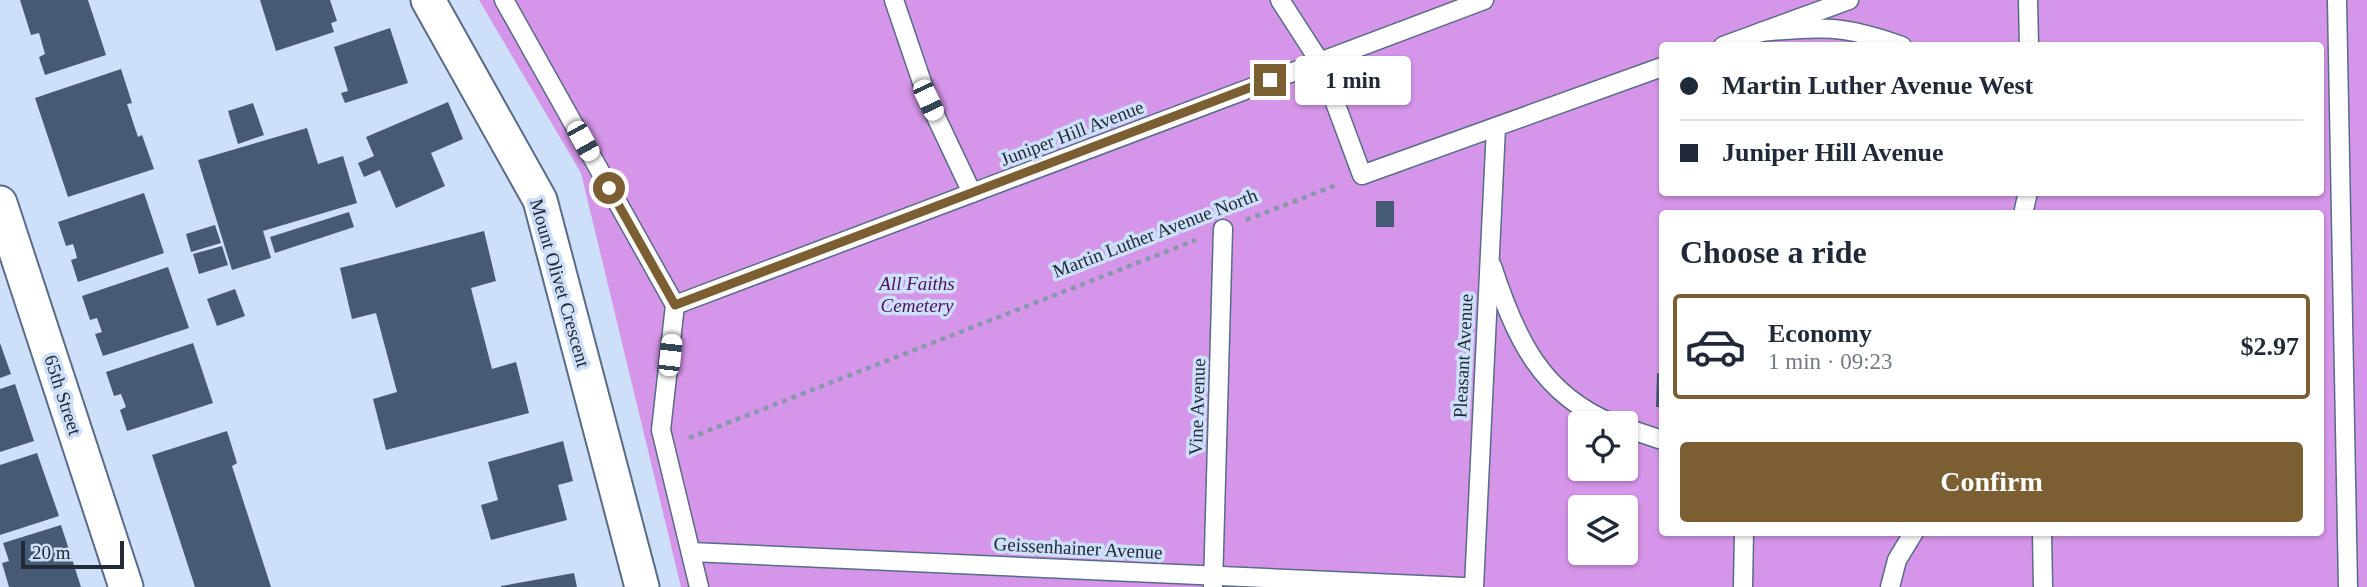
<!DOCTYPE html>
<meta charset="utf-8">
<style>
:root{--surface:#fff;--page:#f2f2f3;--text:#1f2937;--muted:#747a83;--line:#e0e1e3;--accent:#7b5e31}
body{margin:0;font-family:Georgia,serif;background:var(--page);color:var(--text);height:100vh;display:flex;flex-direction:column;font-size:26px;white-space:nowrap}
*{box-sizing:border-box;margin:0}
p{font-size:23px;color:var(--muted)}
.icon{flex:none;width:38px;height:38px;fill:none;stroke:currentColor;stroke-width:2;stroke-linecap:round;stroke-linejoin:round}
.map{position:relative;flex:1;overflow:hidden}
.sheet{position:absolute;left:1659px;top:210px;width:665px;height:326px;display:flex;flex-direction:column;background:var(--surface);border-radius:7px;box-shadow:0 2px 5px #0004}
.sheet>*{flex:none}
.hud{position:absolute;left:1659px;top:42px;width:665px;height:154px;border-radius:7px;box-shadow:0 2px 5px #0004;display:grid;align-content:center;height:154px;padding:0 21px;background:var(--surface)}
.tools{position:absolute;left:1568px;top:411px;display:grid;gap:14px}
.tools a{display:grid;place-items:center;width:70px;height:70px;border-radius:7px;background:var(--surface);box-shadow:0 2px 5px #0004;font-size:35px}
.scale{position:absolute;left:21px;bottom:18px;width:103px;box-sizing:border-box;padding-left:7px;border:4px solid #212a36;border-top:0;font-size:19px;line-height:24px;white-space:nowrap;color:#212a36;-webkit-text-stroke:5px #cddff9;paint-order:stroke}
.end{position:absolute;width:32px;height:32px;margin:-16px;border:9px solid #7b5e31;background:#fff;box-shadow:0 0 0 4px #fff}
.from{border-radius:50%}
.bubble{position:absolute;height:49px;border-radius:7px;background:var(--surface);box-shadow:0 2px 5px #0004;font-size:23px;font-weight:700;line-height:49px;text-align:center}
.car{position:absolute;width:21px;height:42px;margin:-21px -10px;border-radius:9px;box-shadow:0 0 5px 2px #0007;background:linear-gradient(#fff 24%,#345 0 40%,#fff 0 76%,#345 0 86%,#fff 0)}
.hud b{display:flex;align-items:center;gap:24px;height:66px;font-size:26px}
.hud b+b{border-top:2px solid var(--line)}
.hud i{width:18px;height:18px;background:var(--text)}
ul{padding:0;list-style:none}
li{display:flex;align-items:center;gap:21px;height:105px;margin:0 14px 10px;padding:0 7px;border:4px solid transparent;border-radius:7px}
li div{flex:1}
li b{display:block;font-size:26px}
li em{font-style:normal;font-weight:700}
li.current{border-color:var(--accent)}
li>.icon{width:63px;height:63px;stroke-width:1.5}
h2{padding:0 21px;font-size:32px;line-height:84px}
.button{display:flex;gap:14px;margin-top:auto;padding:14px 21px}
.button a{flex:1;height:80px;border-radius:7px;background:var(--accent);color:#fff;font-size:28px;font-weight:700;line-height:80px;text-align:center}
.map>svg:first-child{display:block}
.green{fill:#d596e9;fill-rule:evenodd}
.building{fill:#475a75}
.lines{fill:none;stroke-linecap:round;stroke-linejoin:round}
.service-casing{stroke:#586b87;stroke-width:21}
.minor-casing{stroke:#586b87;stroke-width:37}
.path{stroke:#8997ac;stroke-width:4.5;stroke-dasharray:5 5;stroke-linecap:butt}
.service{stroke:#fff;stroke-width:18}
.minor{stroke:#fff;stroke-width:33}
.route{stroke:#7b5e31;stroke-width:9}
.labels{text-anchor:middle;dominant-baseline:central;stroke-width:7;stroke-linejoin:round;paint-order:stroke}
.street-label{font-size:19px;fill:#212a36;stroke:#cddff9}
.park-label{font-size:19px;font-style:italic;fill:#4e115e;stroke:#cddff9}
</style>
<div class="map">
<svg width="2367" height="587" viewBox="0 0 2367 587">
<rect width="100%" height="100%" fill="#cddff9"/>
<path class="green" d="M479 0H2367V587H681L581 173ZM1662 46H2320V192H1662ZM1662 214H2320V532H1662ZM1580 424H1626V469H1580ZM1580 508H1626V553H1580Z"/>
<g class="building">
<polygon points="20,0 88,0 106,55 45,75 39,57 45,54 39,33 31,35"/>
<polygon points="260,0 330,0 337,21 331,23 334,32 276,51"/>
<polygon points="390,28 408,83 345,103 341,93 348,91 334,47"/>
<polygon points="121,69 132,103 127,104 138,137 142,135 154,169 68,197 35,98"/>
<polygon points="448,102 463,139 431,153 445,186 396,208 380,170 364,177 358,163 374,156 366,137"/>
<polygon points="253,103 264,135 238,144 228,111"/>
<polygon points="307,128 318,164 343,156 357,203 263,231 271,258 232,270 198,160"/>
<polygon points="144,193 164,253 78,282 71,260 77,258 75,250 73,244 66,246 58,222"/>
<rect x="1376" y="201" width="18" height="26"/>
<polygon points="349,212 354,227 275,253 270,237"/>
<polygon points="215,225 221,243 191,252 186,234"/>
<polygon points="484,231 496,281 471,288 492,369 516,362 529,413 386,450 373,399 397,392 376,313 352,319 340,268"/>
<polygon points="222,246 228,265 199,274 193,254"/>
<polygon points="168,267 189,328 103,356 95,334 102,332 97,318 90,320 82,296"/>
<polygon points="235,289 245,316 217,326 207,299"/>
<polygon points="0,343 11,374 0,378"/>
<polygon points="193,343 213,403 127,431 120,410 126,407 121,394 114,396 106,372"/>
<polygon points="1657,373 1662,374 1662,407 1656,407"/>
<polygon points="15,384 34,441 0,452 0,389"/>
<polygon points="227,431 237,463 232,466 271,587 195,587 152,455"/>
<polygon points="563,441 573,481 558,485 567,520 491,540 481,505 498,500 488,462"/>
<polygon points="37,453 59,516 0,535 0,465"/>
<polygon points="61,525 81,587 9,587 2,563 9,561 3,543"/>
<polygon points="574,573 577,587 501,587 501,586"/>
</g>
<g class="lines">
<g class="service-casing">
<g id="service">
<polyline points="504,0 675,305 661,430 699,587"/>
<polyline points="894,0 928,100 972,193"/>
<polyline points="1280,0 1320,62 1362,175 1662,67"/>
<polyline points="2028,0 2029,46"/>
<polyline points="2337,0 2348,587"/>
<path d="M1761 32C1821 26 1844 25 1902 46"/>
<polyline points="1723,46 1849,0"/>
<polyline points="2023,214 2028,192"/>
<path d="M1492 266C1515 337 1541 395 1614 424"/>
<polyline points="675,305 1484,0"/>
<polyline points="1626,428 1662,440"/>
<polyline points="2042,532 2043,587"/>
<polyline points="691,552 1464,587"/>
<polyline points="1213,586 1223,229"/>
<polyline points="1474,587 1496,127"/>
<polyline points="1743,587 1744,532"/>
<polyline points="1890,587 1897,560 1914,532"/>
</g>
</g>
<g class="minor-casing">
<g id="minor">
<polyline points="428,0 540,200 642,587"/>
<polyline points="0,203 126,587"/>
</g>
</g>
<g class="path">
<polyline points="1246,220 1339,184"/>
<polyline points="689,438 1196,240"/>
</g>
<use href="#service" class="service"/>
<use href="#minor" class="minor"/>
</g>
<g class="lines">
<polyline class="route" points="609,188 675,305 1270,80"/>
</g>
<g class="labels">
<g class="street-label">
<text transform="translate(1072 133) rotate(-21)">Juniper Hill Avenue</text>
<text transform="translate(1155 233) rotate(-21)">Martin Luther Avenue North</text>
<text transform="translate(560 283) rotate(74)">Mount Olivet Crescent</text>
<text transform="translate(1463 356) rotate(-87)">Pleasant Avenue</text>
<text transform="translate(63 395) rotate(72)">65th Street</text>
<text transform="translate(1197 407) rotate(-88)">Vine Avenue</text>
<text transform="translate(1078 548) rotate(3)">Geissenhainer Avenue</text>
</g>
<g class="park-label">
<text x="917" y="283">All Faiths<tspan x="917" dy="22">Cemetery</tspan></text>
</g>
</g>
</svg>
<div class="tools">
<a><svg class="icon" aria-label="locate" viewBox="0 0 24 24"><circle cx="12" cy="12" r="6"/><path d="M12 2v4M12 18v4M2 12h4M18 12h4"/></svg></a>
<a><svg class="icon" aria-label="layers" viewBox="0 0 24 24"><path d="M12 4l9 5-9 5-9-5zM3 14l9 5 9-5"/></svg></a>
</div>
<div class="scale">20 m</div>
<i class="end from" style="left:609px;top:188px"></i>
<i class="end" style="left:1270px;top:80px"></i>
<div class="bubble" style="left:1295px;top:56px;width:116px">1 min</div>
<i class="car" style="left:928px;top:100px;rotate:155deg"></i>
<i class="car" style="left:583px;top:141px;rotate:151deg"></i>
<i class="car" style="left:670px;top:355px;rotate:6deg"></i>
<div class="hud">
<b><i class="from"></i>Martin Luther Avenue West</b>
<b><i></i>Juniper Hill Avenue</b>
</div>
<section class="sheet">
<h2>Choose a ride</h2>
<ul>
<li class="current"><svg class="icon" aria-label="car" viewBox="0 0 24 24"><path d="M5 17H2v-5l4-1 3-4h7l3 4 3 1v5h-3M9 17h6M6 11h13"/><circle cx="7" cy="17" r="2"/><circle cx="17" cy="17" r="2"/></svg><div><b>Economy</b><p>1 min · 09:23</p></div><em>$2.97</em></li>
</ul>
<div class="button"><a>Confirm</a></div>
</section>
</div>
